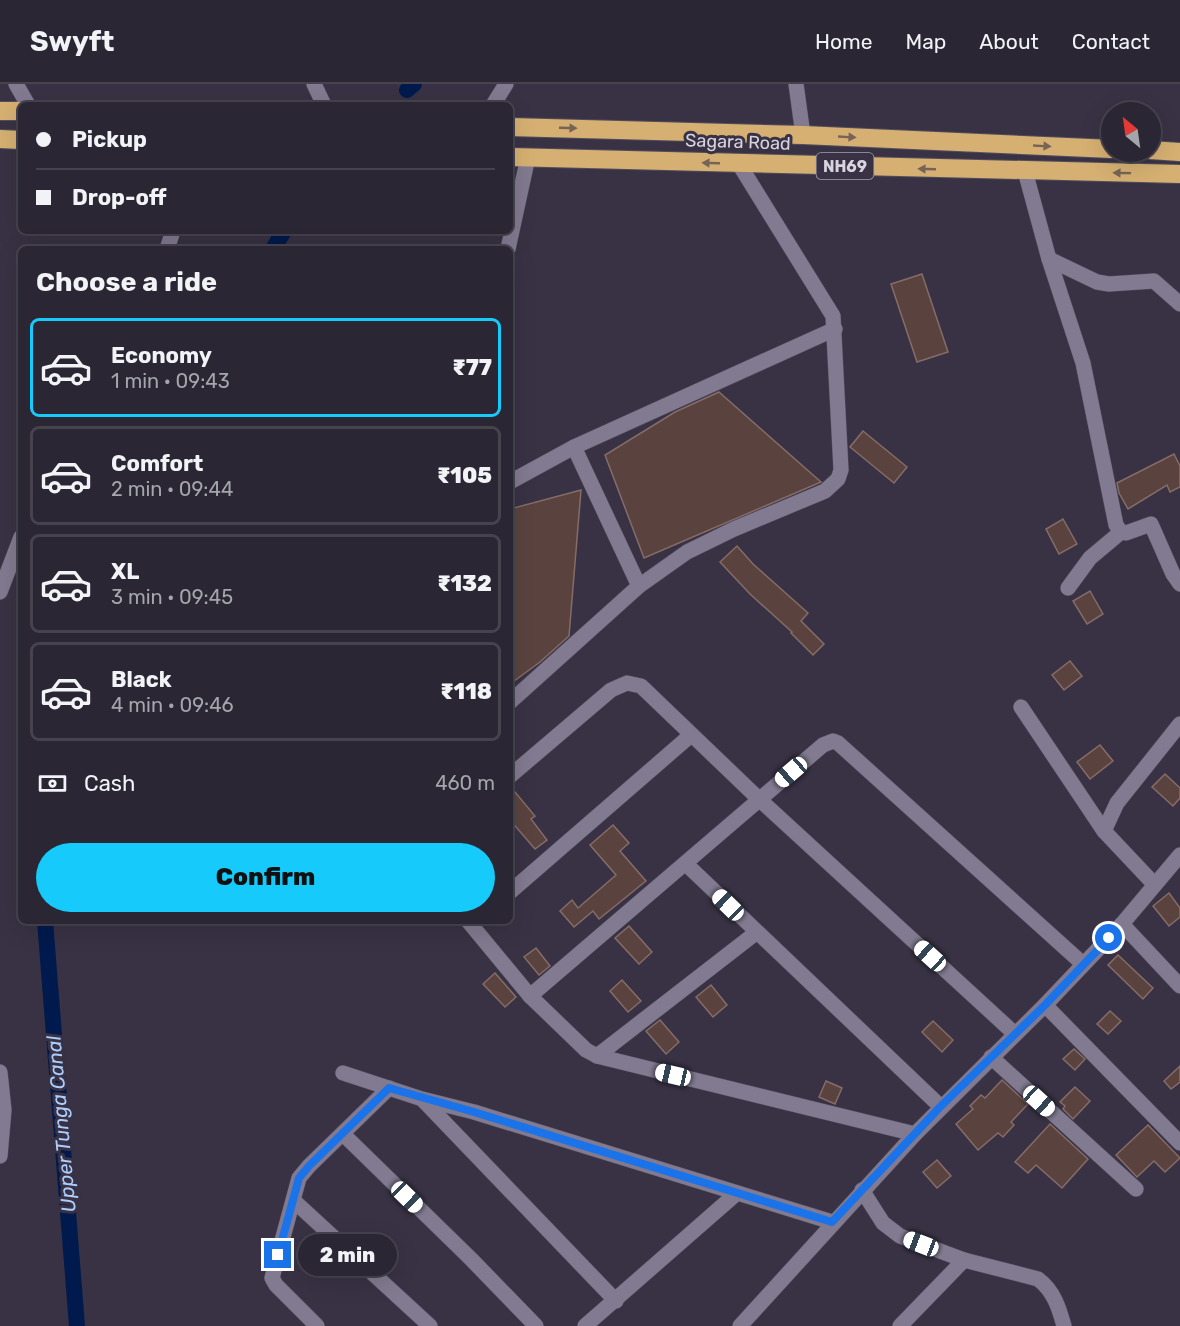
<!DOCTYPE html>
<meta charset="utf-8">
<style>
:root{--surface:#2a2633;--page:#322e3b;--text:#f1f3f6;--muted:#a5a5ac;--line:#46434e;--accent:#16cafb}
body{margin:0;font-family:Rubik,sans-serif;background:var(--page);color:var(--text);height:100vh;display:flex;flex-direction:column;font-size:22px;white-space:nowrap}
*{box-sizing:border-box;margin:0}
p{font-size:20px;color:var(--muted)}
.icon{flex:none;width:33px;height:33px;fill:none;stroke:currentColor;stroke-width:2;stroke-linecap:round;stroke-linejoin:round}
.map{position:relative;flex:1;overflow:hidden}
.drawer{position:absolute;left:18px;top:162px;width:495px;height:678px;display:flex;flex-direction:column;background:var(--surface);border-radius:9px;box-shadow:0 6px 24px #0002,0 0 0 2px var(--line)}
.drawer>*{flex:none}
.guide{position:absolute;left:18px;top:18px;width:495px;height:132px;border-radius:9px;box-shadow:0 6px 24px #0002,0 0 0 2px var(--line);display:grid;align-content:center;height:132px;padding:0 18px;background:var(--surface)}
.needle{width:39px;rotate:331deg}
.buttons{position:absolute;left:1101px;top:18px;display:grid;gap:12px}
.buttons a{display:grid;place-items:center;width:60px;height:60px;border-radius:50%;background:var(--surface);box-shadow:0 6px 24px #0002,0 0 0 2px var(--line);font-size:30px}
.end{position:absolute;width:27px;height:27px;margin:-14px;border:8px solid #1a73e8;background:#fff;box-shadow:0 0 0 3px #fff}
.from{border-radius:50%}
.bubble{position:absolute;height:42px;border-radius:21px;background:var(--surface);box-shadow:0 6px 24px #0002,0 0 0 2px var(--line);font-size:20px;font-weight:800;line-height:42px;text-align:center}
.car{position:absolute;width:18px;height:36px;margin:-18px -9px;border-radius:8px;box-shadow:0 0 4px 2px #0007;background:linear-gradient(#fff 24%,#345 0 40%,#fff 0 76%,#345 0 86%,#fff 0)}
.guide b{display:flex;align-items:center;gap:21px;height:57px;font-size:22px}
.guide b+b{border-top:2px solid var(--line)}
.guide i{width:15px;height:15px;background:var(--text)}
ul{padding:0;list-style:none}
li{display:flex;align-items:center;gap:18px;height:99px;margin:0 12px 9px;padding:0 6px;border:3px solid var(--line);border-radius:9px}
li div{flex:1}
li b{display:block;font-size:22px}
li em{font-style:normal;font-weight:800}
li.current{border-color:var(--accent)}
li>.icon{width:54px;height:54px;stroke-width:1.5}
h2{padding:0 18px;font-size:27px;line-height:72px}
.pay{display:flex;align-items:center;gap:15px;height:66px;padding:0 18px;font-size:22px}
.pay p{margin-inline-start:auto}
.cta{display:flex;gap:12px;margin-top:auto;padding:12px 18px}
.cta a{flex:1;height:69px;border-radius:36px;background:var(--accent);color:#111;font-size:24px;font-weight:800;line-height:69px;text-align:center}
header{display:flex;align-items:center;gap:36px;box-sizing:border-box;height:84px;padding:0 30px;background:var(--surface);border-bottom:2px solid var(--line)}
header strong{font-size:28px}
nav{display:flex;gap:33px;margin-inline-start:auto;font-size:21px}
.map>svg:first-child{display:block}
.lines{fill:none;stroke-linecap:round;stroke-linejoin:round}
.canal{stroke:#001a4d;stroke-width:16}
.building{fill:#5a433f;stroke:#856c68;stroke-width:1.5}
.minor-casing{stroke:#534e5d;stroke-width:16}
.highway-casing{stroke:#534e5d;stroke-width:20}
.minor{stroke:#817a90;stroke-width:15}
.highway{stroke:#d6b072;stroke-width:18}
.oneway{fill:#776456}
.route{stroke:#1a73e8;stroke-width:8}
.labels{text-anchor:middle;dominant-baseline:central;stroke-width:6;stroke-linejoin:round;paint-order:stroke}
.shield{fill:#383244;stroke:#a7a3b0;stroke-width:1.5}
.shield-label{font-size:16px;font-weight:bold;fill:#d7d3df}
.street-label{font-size:18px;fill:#d7d3df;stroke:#383244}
.water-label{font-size:20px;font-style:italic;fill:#accdfe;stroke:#383244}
</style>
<header>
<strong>Swyft</strong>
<nav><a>Home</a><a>Map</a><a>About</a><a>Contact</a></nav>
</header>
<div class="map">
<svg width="1180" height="1242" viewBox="0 0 1180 1242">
<rect width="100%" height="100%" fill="#383244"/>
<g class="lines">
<g class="canal">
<polyline points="407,6 414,0"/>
<polyline points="273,165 284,147"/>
<polyline points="45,837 77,1242"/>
</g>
</g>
<g class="building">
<polygon points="922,190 948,268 917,278 891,200"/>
<polygon points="719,308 821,398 644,474 605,371 675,328"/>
<polygon points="863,347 907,383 894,399 850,363"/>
<polygon points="1174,370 1180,382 1180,403 1170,408 1167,401 1128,425 1119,409 1117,399"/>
<polygon points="581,406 569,552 540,578 510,600 510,425"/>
<polygon points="1063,435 1077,460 1059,470 1046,445"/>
<polygon points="737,462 753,480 808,529 801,537 824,560 813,571 791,549 792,548 750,510 720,478"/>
<polygon points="1090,507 1103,530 1087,540 1073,517"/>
<polygon points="1070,577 1082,592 1064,606 1052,591"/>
<polygon points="1100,661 1113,677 1090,695 1077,678"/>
<polygon points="1165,690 1180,704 1180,714 1173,722 1152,703"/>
<polygon points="510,702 535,732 531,735 547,756 535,765 510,736"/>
<polygon points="613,741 629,759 620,767 646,797 599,835 593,827 574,843 560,827 572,816 578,824 616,791 590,761"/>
<polygon points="1169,809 1180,824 1180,833 1169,842 1153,822"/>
<polygon points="629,842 652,868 639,880 615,854"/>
<polygon points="536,864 550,882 539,891 524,873"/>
<polygon points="1118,871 1153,904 1143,915 1108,881"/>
<polygon points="495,889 516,913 505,923 483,900"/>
<polygon points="622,896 641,917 628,928 610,907"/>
<polygon points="711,901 727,921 713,933 696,913"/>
<polygon points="1110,927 1121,937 1108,950 1097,940"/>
<polygon points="660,936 679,958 666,970 646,947"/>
<polygon points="933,937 953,956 942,968 922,948"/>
<polygon points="1074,965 1085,975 1075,986 1063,975"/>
<polygon points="1180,982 1180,998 1171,1005 1164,997"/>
<polygon points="1002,996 1028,1020 1011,1038 1014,1041 1003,1053 998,1049 978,1066 956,1040 973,1025 970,1022 981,1011 985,1014"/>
<polygon points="826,997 842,1004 835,1020 819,1013"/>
<polygon points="1075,1003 1090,1017 1073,1035 1063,1025 1065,1022 1060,1018"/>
<polygon points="1050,1040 1088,1075 1062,1104 1036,1081 1028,1089 1015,1078"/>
<polygon points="1148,1041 1180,1074 1165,1088 1154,1077 1137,1093 1116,1071"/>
<polygon points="937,1076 951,1092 937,1104 923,1088"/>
</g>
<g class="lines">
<g class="minor-casing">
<g id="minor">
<polyline points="16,0 28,21"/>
<polyline points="314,0 324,21"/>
<polyline points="796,0 803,51"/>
<polyline points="493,21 506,0"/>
<polyline points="1025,87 1049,175 1083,279 1116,441 1121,448 1126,449 1151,440 1173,490 1180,500"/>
<polyline points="167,165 173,147"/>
<polyline points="508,165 528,73"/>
<polyline points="1049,175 1097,198 1109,200 1154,197 1180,220"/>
<polyline points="574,363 639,502"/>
<polyline points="510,398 574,363 835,245"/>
<polyline points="1068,504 1090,474 1121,448"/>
<polyline points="0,508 21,453"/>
<polyline points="510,618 639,502 687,468 734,445 825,407 838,395 841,386 833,232 739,80"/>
<polyline points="1021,623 1104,747 1154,800"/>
<polyline points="510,692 611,606 627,599 641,602 760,716 1015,950"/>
<polyline points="1104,747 1117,719 1180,640"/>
<polyline points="686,780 941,1023"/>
<polyline points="510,808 691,651"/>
<polyline points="468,837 530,912 586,966 597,972 915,1050"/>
<polyline points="1122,840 1180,902"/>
<polyline points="530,912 823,661 833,657 838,659 1083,880"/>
<polyline points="1045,921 1180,1059"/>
<polyline points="597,972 757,848"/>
<polyline points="991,973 1136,1105"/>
<polyline points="0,988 4,1026 0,1072"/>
<polyline points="343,989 422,1015 474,1028 832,1138"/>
<polyline points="423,1016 616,1217"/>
<polyline points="343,1050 471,1175 536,1242"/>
<path d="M862 1106 883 1139 900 1152 964 1176 1038 1195C1054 1207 1059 1224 1064 1242"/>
<polyline points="294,1117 430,1242"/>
<polyline points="317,1242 276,1201 272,1194 299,1094 309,1082 389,1004"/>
<polyline points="585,1242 737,1109"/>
<polyline points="740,1242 915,1050 1045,921 1122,840 1180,771"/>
<polyline points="900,1242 964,1176"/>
</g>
</g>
<g class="highway-casing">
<g id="highway">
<polyline points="0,27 21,27"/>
<polyline points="510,43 803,51 1112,65"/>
<polyline points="0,55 21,56"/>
<polyline points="1150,66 1180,68"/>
<polyline points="510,73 1180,90"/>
</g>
</g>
<use href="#minor" class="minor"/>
<use href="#highway" class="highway"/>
</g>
<defs><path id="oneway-solid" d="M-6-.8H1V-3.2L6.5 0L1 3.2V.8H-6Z" transform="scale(1.5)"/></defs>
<g class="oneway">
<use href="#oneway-solid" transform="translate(568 44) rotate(2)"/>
<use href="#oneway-solid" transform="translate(847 53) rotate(3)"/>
<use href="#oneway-solid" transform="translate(1042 62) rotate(3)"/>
<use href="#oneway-solid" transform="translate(711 79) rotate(-178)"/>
<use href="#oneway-solid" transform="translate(927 85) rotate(-178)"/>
<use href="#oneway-solid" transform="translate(1122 89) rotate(-179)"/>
</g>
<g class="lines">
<polyline class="route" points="278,1171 299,1094 309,1082 389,1004 474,1028 832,1138 940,1023 1045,921 1109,854"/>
</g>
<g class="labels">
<rect class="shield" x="816.5" y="69" width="57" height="26" rx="4.5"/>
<g class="shield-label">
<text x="845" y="82">NH69</text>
</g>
<g class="street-label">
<text transform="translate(738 58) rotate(2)">Sagara Road</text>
</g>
<g class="water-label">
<text transform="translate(61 1040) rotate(-95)">Upper Tunga Canal</text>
</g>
</g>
</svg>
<div class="buttons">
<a><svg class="needle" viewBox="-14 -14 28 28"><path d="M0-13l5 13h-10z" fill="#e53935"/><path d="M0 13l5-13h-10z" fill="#a5a5ac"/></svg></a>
</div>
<i class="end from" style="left:1109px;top:854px"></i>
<i class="end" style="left:278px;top:1171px"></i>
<div class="bubble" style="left:298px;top:1150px;width:99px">2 min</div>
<i class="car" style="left:791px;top:688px;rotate:229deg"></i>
<i class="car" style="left:728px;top:821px;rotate:314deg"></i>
<i class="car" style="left:930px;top:872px;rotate:312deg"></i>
<i class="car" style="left:673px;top:991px;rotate:283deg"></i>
<i class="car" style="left:1039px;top:1017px;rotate:132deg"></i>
<i class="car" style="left:407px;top:1113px;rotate:134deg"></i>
<i class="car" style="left:921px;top:1160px;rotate:291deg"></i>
<div class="guide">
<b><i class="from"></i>Pickup</b>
<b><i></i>Drop-off</b>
</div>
<section class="drawer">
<h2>Choose a ride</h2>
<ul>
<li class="current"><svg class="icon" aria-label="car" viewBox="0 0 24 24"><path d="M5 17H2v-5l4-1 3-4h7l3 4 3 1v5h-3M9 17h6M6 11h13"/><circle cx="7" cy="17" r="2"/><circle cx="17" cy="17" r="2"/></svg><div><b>Economy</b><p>1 min · 09:43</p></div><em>₹77</em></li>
<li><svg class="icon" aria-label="car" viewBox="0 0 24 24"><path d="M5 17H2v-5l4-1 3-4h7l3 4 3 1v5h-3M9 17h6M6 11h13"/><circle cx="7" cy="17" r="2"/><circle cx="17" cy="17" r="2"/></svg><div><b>Comfort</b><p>2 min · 09:44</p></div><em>₹105</em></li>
<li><svg class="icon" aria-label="car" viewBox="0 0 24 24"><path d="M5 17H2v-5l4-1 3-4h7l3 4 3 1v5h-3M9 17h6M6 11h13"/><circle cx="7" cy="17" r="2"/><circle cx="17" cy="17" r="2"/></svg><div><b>XL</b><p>3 min · 09:45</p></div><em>₹132</em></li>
<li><svg class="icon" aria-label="car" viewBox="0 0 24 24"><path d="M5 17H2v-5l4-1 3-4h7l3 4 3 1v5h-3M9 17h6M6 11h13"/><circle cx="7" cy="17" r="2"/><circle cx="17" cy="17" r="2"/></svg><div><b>Black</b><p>4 min · 09:46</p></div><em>₹118</em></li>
</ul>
<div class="pay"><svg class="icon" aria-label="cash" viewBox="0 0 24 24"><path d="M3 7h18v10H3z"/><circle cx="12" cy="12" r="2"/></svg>Cash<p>460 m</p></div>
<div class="cta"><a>Confirm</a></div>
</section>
</div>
